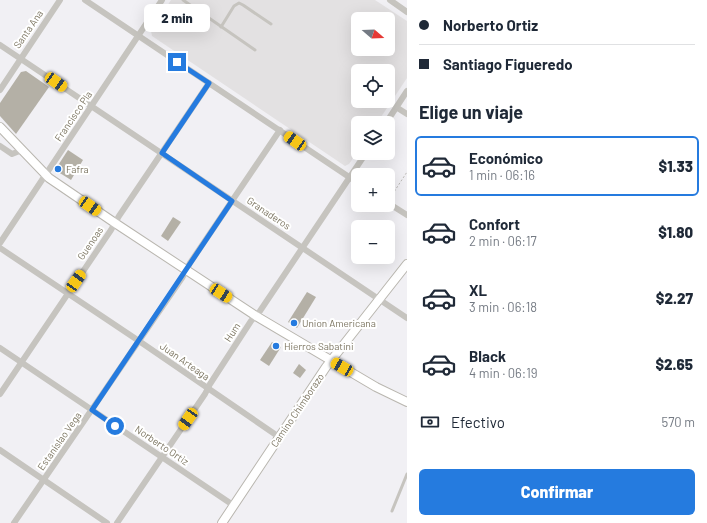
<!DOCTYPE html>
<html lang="es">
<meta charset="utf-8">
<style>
:root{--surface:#fff;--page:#f6f6f7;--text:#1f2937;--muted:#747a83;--line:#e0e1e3;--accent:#257bdf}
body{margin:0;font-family:Barlow,sans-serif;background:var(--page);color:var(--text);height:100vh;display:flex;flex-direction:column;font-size:15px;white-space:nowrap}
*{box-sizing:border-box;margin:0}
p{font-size:13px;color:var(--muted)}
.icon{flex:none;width:22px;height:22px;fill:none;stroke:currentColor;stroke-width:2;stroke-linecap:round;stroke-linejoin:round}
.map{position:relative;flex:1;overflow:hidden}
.sheet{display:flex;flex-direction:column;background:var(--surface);width:300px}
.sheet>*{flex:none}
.banner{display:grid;align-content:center;height:88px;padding:0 12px;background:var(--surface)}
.needle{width:26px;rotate:109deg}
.fabs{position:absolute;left:351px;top:12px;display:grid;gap:8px}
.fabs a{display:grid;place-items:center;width:44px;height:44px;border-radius:6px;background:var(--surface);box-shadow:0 4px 16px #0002;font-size:20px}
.end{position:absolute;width:18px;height:18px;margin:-9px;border:5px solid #257bdf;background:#fff;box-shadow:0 0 0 2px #fff}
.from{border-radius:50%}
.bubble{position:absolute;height:28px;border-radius:6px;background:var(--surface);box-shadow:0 4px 16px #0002;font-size:13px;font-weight:800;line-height:28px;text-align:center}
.car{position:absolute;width:12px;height:24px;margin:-12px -6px;border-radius:5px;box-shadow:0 0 3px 1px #0007;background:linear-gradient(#f5c518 24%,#345 0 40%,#f5c518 0 76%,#345 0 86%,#f5c518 0)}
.banner b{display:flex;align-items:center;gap:14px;height:38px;font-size:15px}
.banner b+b{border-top:1px solid var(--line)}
.banner i{width:10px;height:10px;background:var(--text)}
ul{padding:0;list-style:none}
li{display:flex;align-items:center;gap:12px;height:60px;margin:0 8px 6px;padding:0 4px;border:2px solid transparent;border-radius:6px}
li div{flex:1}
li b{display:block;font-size:15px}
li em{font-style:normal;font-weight:800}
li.active{border-color:var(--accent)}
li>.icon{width:36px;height:36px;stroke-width:1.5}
h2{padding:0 12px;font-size:18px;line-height:48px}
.pay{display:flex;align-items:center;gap:10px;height:44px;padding:0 12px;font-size:15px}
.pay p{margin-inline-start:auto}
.primary-button{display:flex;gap:8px;margin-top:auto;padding:8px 12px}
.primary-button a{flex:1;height:46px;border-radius:6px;background:var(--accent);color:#fff;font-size:16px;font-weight:800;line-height:46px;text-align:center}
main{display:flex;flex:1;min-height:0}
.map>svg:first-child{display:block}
.built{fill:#e3e1e2;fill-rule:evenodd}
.building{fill:#b4b0a6}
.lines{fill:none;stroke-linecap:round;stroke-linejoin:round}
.secondary-casing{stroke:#b9b6af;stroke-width:10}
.path{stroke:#bbb9b5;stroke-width:1;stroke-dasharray:2 2;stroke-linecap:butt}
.lane{stroke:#c6c4bf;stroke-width:3}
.street{stroke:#c6c4bf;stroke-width:6}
.secondary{stroke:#fff;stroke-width:8}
.route{stroke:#257bdf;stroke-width:5}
.poi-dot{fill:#257bdf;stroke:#fff;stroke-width:1.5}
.labels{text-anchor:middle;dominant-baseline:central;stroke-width:4;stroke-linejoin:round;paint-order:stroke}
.street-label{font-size:10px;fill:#7b7460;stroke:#fff}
.poi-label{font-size:10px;fill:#7b7460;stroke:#fff;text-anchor:start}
</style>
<main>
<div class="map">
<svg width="407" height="523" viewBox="0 0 407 523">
<rect width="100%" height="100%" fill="#f1f0f4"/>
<path class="built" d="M171 0H375L407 21V78L377 123H358V151L349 164 345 166 152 36 151 31ZM358 19H388V49H358ZM358 71H388V101H358Z"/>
<g class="building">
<polygon points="26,71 49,87 16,134 0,116 0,103 21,72"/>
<polygon points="68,150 83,160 71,180 55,170"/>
<polygon points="173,217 181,222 168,241 161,236"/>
<polygon points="307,292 316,297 297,328 288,322"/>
<polygon points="272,342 281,347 269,366 260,360"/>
<polygon points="299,364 306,370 300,378 293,373"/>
</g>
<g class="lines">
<g class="secondary-casing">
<g id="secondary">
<polyline points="0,127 49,178 115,223 256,316 376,387 407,402"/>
<polyline points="222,523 326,367 407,264"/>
</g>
</g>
<polyline class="path" points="390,198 407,172"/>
<g class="lane">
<polyline points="183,0 255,50"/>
<polyline points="221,27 234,6 239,3 243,5 271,24"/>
<polyline points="392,511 407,474"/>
</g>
<g class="street">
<polyline points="85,0 358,183"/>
<polyline points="390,0 407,12"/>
<polyline points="0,45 407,318"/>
<polyline points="0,90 60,0"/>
<polyline points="396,107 407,114"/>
<polyline points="386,123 407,91"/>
<polyline points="0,146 12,154 22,150"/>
<polyline points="388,203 407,215"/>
<polyline points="0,243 162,0"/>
<polyline points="0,248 139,341 279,437"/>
<polyline points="0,348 233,505"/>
<polyline points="0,394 111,230 119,216 209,83"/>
<polyline points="0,450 107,523"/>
<polyline points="14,523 182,278 190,263 280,130"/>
<polyline points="117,523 205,394 210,384 251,321 260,311 366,153"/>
</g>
<use href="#secondary" class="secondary"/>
</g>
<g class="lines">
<polyline class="route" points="115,426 92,410 232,201 162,153 209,83 177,62"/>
</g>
<g class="poi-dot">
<circle cx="58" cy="169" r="4"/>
<circle cx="294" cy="323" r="4"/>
<circle cx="276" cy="346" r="4"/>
</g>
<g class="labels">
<g class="street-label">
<text transform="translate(28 29) rotate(-56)">Santa Ana</text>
<text transform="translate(73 116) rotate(-56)">Francisco Pla</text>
<text transform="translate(269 213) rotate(34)">Granaderos</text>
<text transform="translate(90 243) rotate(-56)">Guenoas</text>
<text transform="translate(232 332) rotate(-57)">Hum</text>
<text transform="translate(185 361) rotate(35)">Juan Arteaga</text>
<text transform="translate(297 410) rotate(-56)">Camino Chimborazo</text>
<text transform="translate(59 441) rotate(-55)">Estanislao Vega</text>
<text transform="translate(162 445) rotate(34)">Norberto Ortiz</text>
</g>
<g class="poi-label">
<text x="66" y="169">Fafra</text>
<text x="302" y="323">Union Americana</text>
<text x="284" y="346">Hierros Sabatini</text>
</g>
</g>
</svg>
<div class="fabs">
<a><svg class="needle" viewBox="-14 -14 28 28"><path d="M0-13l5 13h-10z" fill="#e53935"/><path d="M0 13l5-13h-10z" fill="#747a83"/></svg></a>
<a><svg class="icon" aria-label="locate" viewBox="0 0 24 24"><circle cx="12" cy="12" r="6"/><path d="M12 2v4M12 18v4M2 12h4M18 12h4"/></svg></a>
<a><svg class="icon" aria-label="layers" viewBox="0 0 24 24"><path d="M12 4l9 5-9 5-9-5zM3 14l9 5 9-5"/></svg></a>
<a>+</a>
<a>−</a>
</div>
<i class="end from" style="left:115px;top:426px"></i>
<i class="end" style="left:177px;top:62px"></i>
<div class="bubble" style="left:144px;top:4px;width:66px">2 min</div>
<i class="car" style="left:56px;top:82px;rotate:124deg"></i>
<i class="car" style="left:295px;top:141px;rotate:304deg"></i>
<i class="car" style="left:90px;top:206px;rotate:124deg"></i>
<i class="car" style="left:76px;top:281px;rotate:35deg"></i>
<i class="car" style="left:221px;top:293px;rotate:123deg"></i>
<i class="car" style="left:342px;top:367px;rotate:300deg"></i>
<i class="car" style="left:188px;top:419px;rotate:215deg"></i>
</div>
<section class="sheet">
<div class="banner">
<b><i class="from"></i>Norberto Ortiz</b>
<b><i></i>Santiago Figueredo</b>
</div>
<h2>Elige un viaje</h2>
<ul>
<li class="active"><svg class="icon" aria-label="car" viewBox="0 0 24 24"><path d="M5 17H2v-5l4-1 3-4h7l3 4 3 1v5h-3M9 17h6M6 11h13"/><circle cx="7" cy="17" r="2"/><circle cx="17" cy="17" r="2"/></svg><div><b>Económico</b><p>1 min · 06:16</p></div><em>$1.33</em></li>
<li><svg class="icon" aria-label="car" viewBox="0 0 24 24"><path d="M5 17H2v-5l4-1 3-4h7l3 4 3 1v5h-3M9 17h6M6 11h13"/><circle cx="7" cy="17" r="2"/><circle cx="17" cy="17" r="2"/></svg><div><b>Confort</b><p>2 min · 06:17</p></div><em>$1.80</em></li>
<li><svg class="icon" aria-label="car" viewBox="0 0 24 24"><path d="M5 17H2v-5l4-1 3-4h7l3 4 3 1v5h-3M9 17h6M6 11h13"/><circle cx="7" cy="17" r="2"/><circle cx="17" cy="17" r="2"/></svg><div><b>XL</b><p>3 min · 06:18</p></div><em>$2.27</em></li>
<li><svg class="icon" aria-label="car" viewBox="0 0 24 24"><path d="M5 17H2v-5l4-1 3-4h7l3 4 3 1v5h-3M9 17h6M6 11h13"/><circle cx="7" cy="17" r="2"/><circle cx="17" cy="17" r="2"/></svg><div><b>Black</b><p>4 min · 06:19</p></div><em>$2.65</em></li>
</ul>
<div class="pay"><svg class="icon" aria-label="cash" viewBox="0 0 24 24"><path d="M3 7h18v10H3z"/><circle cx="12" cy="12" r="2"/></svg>Efectivo<p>570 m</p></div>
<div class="primary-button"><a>Confirmar</a></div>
</section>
</main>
